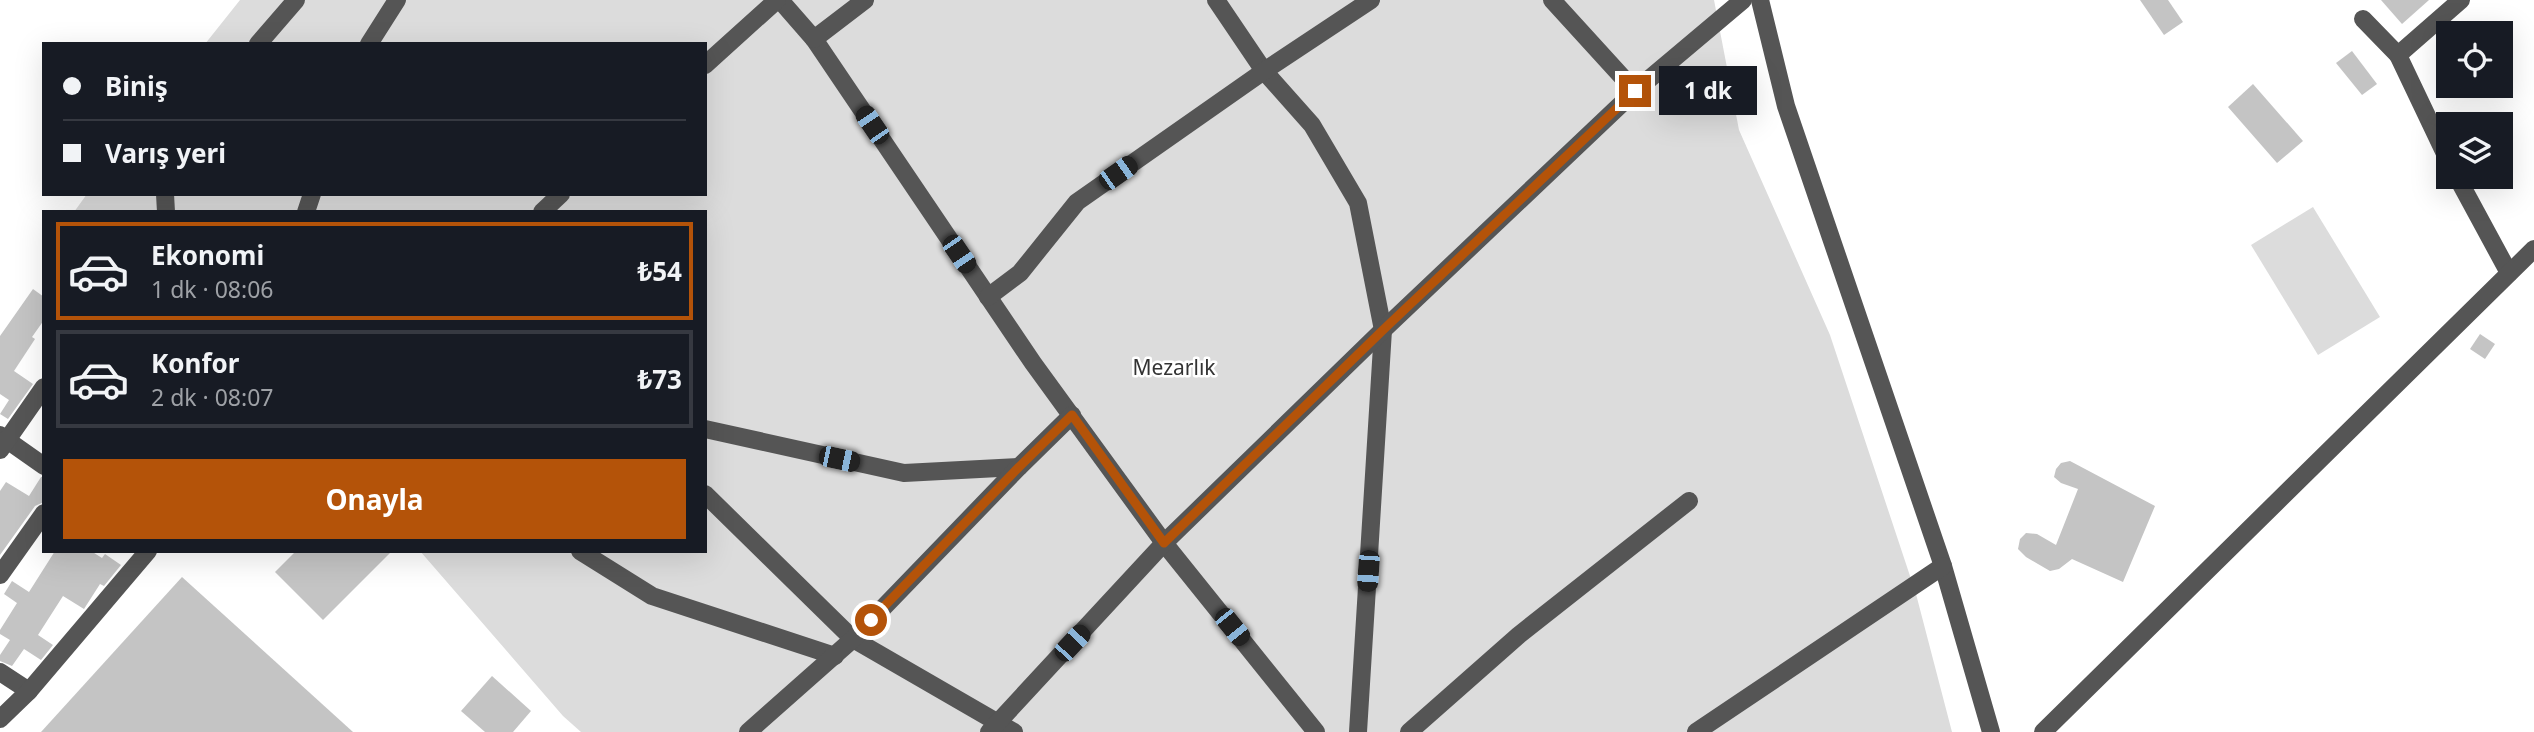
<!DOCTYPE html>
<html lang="tr">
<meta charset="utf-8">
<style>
:root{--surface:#171b24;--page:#242831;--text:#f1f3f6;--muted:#9ea1a6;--line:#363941;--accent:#b45309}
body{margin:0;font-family:"Noto Sans",sans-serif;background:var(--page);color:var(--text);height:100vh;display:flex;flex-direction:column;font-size:26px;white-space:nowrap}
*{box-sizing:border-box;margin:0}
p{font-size:23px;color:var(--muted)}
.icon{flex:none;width:38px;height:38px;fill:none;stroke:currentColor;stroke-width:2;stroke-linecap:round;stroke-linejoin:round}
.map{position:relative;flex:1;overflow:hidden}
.drawer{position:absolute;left:42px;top:210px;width:665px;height:343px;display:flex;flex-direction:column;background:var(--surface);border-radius:0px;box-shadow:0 7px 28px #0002}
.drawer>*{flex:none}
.banner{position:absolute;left:42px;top:42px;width:665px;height:154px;border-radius:0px;box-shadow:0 7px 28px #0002;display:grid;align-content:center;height:154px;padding:0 21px;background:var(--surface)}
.tools{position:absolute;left:2436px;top:21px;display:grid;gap:14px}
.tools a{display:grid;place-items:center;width:77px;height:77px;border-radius:0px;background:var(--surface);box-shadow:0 7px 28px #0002;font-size:35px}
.end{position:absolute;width:32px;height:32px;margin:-16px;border:9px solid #b45309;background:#fff;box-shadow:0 0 0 4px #fff}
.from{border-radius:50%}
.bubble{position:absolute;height:49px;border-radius:0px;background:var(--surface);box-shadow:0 7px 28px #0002;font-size:23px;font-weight:700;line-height:49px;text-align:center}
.car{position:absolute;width:21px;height:42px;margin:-21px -10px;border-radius:9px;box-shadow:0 0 5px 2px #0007;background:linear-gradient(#222 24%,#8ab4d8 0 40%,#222 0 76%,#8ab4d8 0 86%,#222 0)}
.banner b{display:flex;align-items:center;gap:24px;height:66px;font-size:26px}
.banner b+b{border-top:2px solid var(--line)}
.banner i{width:18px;height:18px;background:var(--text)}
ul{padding:12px 0 0;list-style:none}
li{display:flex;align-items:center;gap:21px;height:98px;margin:0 14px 10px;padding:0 7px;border:4px solid var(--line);border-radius:0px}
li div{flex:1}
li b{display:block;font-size:26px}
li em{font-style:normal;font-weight:700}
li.current{border-color:var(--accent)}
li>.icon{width:63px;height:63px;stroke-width:1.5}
.cta{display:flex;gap:14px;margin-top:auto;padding:14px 21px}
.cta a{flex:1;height:80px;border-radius:0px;background:var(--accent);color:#fff;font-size:28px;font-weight:700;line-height:80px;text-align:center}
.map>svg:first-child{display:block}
.green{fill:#dcdcdc}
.building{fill:#c4c4c4}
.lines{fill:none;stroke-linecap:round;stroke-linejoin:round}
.minor{stroke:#555;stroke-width:18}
.route{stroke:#b45309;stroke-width:9}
.labels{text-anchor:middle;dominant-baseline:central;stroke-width:5;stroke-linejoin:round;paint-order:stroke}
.park-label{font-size:21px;fill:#333;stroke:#fff}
</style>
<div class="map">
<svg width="2534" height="732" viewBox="0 0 2534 732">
<rect width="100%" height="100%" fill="#fff"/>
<g class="green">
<polygon points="240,0 1714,0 1739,130 1830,335 1916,594 1952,732 581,732 563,716 420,551 705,551 705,212 74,212 87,194 705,194 705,44 205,44"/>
<polygon points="2313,207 2380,317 2318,355 2251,245"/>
</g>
<g class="building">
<polygon points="2140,0 2168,0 2183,22 2164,35"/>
<polygon points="2381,0 2429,0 2402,24"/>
<polygon points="2352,51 2377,84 2362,95 2336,63"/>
<polygon points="2253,84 2303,141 2277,163 2228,107"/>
<polygon points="33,289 44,297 44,320 32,337 35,339 14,371 33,384 8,419 0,414 9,400 0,394 0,336"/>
<polygon points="2480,334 2495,344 2485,359 2470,349"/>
<polygon points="2070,461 2155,506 2123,582 2072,559 2059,569 2050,571 2026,557 2018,549 2020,539 2026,533 2037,534 2056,545 2078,489 2061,483 2054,477 2056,469 2061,463"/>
<polygon points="41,477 44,477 44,502 35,506 0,555 0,491 6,482 29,496"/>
<polygon points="55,551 91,551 102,558 105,554 121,565 104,586 100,584 84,609 63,596 38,635 53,645 41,660 24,649 12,666 0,661 0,655 10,640 0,634 0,630 17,603 4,594 12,581 29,592"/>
<polygon points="296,551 392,551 323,620 275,572"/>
<polygon points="182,577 353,732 41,732"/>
<polygon points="492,676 531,711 513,732 485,732 461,711"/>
</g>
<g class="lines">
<g class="minor">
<polyline points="780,0 814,39 1033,363 1164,543 1316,732"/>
<polyline points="1216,0 1264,71 1312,125 1358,203 1383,330 1358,732"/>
<polyline points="1552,0 1635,91"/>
<polyline points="1760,0 1786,106 1943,566 1991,732"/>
<polyline points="2363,19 2398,55"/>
<polyline points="814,39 865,0"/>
<polyline points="258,44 296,0"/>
<polyline points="369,44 397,0"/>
<polyline points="705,65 777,0"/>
<polyline points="2448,160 2398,55 2461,0"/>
<polyline points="2457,177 2509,273"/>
<polyline points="165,194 166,212"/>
<polyline points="306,212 312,194"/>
<polyline points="542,212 561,194"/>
<polyline points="988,297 1020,273 1077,202 1264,71 1371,0"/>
<polyline points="705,429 904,473 1019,467"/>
<polyline points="0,435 44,466"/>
<polyline points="0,450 44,387"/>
<polyline points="705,494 853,639 1014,732"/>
<polyline points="580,551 652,596 835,656"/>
<polyline points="0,575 44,513"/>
<polyline points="0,672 29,691"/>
<polyline points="0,719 29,691 148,551"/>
<polyline points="748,732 853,639 1019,467 1072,415"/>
<polyline points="989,732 1164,543 1383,330 1635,91 1743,0"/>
<polyline points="1409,732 1519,635 1689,501"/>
<polyline points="1696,732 1943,566"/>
<polyline points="2043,732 2534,249"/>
</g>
</g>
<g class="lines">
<polyline class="route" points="871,620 1019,467 1072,415 1164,543 1383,330 1635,91"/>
</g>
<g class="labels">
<g class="park-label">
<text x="1174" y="367">Mezarlık</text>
</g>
</g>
</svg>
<div class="tools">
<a><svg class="icon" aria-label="locate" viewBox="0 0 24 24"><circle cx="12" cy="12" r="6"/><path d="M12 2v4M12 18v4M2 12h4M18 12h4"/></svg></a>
<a><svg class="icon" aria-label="layers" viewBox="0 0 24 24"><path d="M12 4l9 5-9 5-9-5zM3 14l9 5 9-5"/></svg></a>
</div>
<i class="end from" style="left:871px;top:620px"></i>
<i class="end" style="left:1635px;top:91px"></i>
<div class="bubble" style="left:1659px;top:66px;width:98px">1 dk</div>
<i class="car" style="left:872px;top:125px;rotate:326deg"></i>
<i class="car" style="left:1118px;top:173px;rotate:55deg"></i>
<i class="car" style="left:959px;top:254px;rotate:146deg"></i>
<i class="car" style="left:839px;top:459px;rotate:102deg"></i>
<i class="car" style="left:1368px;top:571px;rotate:184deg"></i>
<i class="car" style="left:1232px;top:627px;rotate:141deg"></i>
<i class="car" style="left:1072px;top:643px;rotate:43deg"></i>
<div class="banner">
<b><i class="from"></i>Biniş</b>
<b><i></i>Varış yeri</b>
</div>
<section class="drawer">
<ul>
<li class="current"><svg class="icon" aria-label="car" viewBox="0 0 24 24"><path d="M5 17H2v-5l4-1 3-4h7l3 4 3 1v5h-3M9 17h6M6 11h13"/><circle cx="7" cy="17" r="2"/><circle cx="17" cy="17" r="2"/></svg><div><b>Ekonomi</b><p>1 dk · 08:06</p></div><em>₺54</em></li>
<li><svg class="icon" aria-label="car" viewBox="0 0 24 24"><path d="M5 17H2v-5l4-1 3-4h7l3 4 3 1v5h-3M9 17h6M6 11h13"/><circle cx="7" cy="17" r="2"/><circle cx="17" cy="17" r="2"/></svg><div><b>Konfor</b><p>2 dk · 08:07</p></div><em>₺73</em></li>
</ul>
<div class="cta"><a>Onayla</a></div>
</section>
</div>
